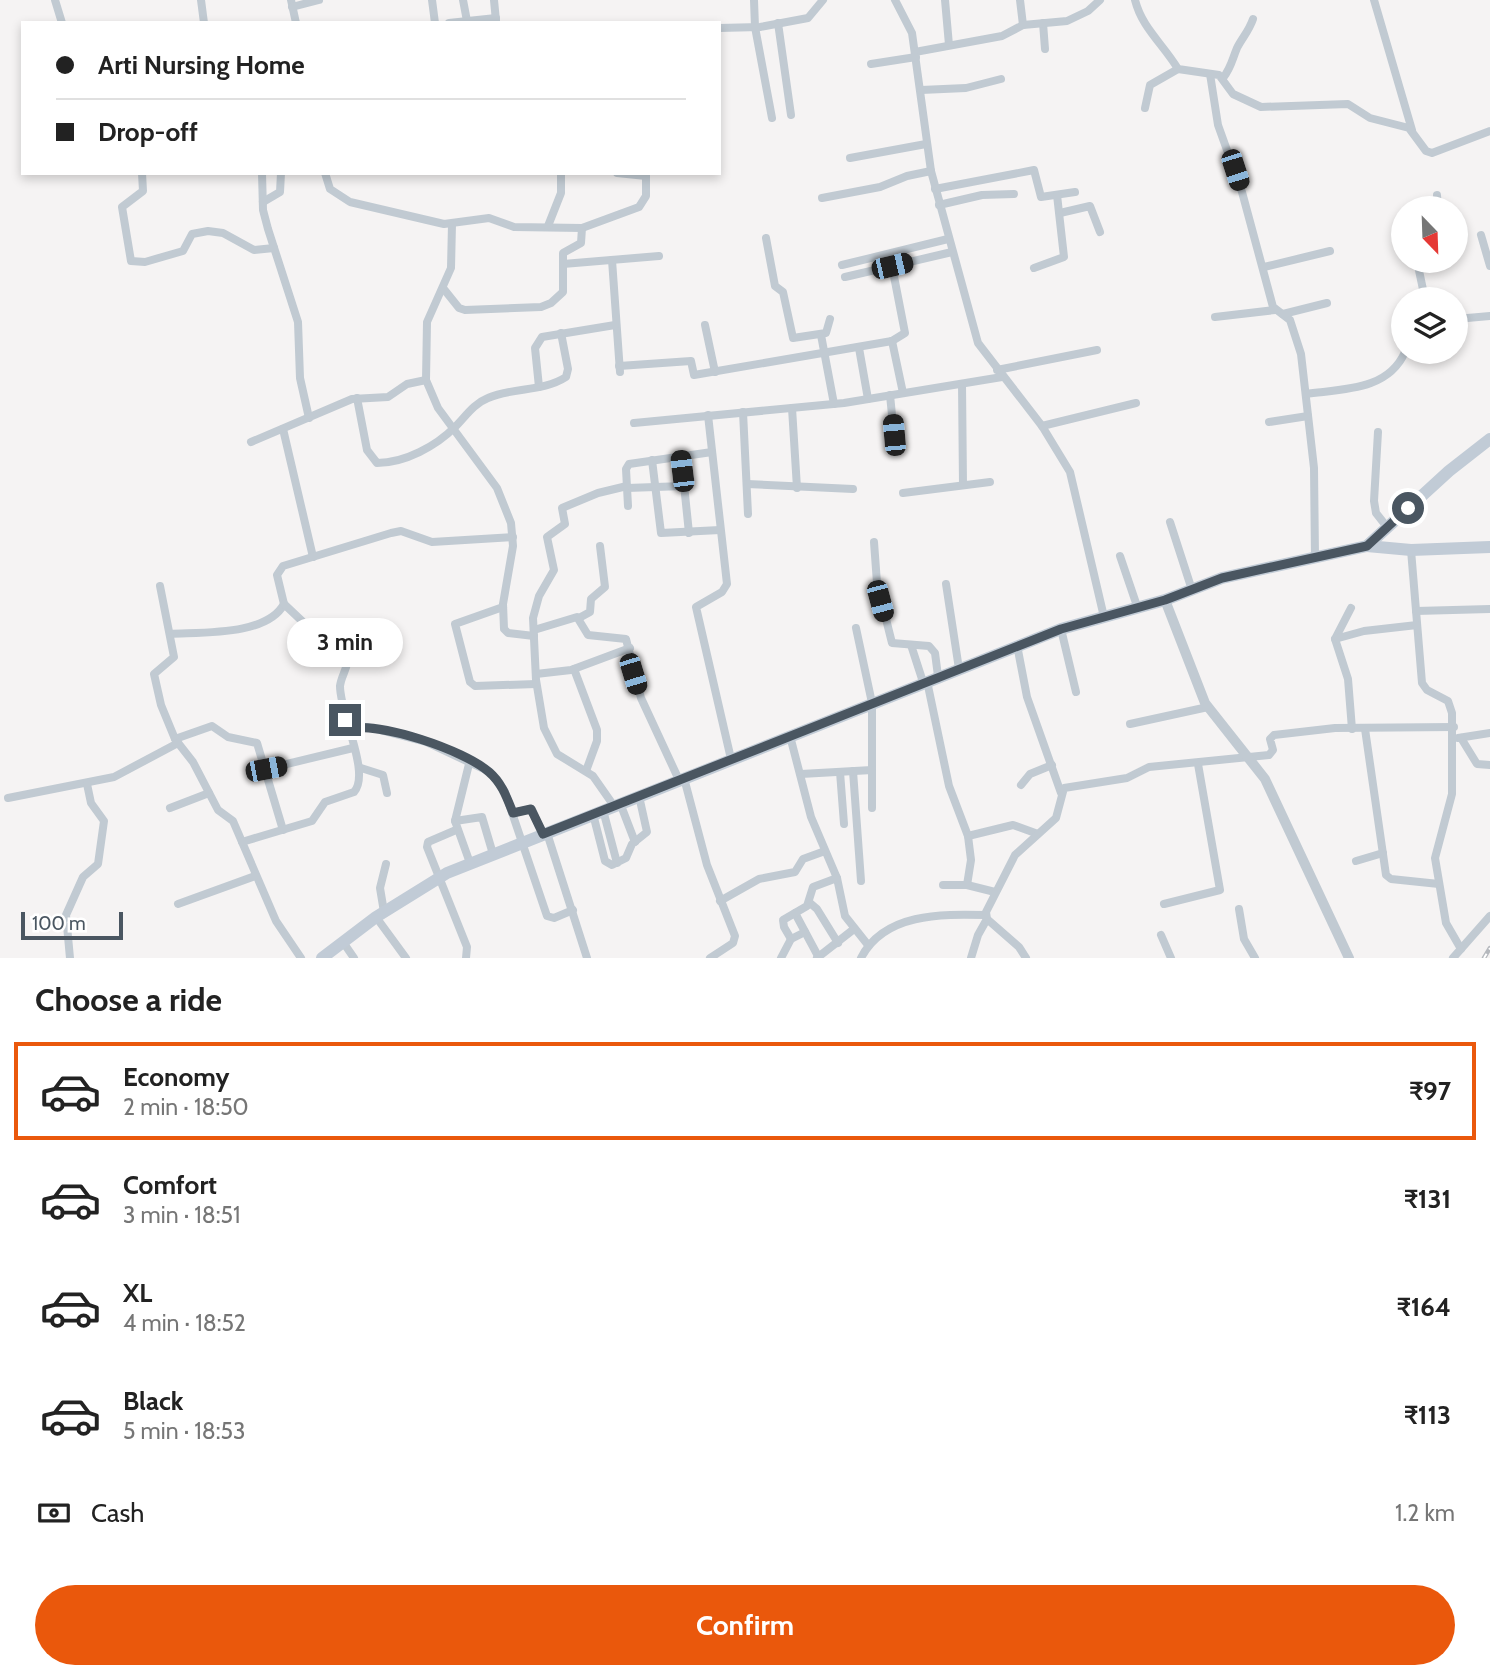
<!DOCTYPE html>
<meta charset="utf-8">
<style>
:root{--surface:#fff;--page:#f2f2f2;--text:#222;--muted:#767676;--line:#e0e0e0;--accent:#ea580c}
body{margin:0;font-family:Cabin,sans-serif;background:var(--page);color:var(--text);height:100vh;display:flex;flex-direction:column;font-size:26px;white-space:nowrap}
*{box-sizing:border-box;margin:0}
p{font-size:23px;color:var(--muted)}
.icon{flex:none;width:38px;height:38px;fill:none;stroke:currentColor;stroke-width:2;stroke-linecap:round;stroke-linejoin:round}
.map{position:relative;height:958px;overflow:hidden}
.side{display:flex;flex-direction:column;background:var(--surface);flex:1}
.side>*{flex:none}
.hud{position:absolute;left:21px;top:21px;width:700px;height:154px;border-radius:0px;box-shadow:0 4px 10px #0003;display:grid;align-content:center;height:154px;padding:0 35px;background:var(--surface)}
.needle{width:46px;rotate:157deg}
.buttons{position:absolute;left:1391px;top:196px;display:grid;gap:14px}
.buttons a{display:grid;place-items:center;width:77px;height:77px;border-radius:50%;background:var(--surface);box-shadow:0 4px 10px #0003;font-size:35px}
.scale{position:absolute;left:21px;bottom:18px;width:102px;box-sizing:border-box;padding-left:7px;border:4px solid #4a5661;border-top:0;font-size:19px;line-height:24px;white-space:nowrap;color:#4a5661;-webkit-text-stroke:5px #fff;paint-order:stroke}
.end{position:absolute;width:32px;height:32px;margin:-16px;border:9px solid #4a5661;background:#fff;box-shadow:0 0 0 4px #fff}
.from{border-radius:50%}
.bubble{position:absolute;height:49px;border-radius:24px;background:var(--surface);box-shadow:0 4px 10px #0003;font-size:23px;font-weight:700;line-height:49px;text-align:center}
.car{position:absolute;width:21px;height:42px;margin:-21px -10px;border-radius:9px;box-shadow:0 0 5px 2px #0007;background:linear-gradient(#222 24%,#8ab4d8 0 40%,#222 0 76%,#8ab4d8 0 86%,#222 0)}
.hud b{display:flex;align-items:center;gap:24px;height:66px;font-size:26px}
.hud b+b{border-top:2px solid var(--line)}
.hud i{width:18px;height:18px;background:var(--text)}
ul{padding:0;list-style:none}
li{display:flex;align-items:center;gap:21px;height:98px;margin:0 14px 10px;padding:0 21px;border:4px solid transparent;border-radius:0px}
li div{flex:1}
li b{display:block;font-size:26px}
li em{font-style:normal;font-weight:700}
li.selected{border-color:var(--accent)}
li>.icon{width:63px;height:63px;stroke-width:1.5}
h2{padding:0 35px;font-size:32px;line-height:84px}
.pay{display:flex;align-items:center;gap:18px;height:77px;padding:0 35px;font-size:26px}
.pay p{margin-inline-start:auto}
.button{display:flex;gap:14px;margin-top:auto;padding:14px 35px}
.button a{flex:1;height:80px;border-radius:42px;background:var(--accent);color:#fff;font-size:28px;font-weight:700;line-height:80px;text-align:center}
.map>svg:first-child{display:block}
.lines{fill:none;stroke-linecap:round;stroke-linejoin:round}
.minor{stroke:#c1cad2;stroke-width:8}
.tertiary{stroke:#c1cad2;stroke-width:10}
.secondary{stroke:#c1cbd6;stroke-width:12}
.rail-casing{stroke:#b5b8bd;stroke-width:4.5}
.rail{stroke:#fff;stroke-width:2;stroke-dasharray:5;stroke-linecap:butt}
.route{stroke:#4a5661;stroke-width:9}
</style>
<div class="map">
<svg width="1490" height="958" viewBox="0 0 1490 958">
<rect width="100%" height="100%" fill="#f5f3f3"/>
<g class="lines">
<g class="minor">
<polyline points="55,0 62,23"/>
<polyline points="201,0 204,23"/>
<polyline points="291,0 296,23"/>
<polyline points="432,0 435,23"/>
<polyline points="463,0 467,21"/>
<polyline points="494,0 496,21"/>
<polyline points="754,0 755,27 772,118"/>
<polyline points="895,0 912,33 931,171 978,343 1042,426 1070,472 1104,617"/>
<polyline points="945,0 949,45"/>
<polyline points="1020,0 1023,25"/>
<path d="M1135 0C1142 28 1163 44 1178 69L1219 75 1233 94 1261 107 1348 104 1370 118 1409 128 1426 151 1432 153 1490 131"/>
<polyline points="1374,0 1412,130"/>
<polyline points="292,7 319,0"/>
<polyline points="449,23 496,18"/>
<polyline points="778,23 791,115"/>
<polyline points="1043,23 1045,49"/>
<polyline points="719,28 760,27 808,18 823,0"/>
<polyline points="915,52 1002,36 1023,25 1067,21 1088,11 1100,0"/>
<polyline points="871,64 916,57"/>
<polyline points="1210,74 1218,125 1242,192 1273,307 1290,320 1301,354 1314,468 1315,557"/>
<path d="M1223 78C1231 68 1232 60 1237 48 1242 38 1249 31 1253 19"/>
<polyline points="921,90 966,88 1001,79"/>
<polyline points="1145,108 1150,85 1178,69"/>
<polyline points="850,158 926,144"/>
<polyline points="142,173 143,191 122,207 131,261 145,262 183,251 192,234 208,231 223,233 254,250 274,248"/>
<polyline points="262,173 263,210 268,229 298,322 300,378 309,418"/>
<polyline points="325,173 330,189 350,202 444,224 489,218 514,227 582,228 639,207 646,196 646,173"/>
<polyline points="617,173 646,176"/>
<polyline points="935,189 1034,170 1041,197 1075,192"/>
<polyline points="1437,195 1438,208"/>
<polyline points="822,198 880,187 907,176 931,171"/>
<polyline points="263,202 280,192 281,173"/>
<polyline points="939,205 982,195 1014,194"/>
<polyline points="1060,213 1090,206 1100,232"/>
<polyline points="452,224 451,268 427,322 426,380 438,408 497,488 511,523 513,546 503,604 504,629 508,633 534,636"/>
<polyline points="548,226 561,193 561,173"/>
<polyline points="1481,235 1490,266"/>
<polyline points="766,238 775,286 783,292 793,338 826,333 830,319"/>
<polyline points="612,260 620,372"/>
<polyline points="1417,261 1425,299"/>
<polyline points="563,264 659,256"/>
<polyline points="842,265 948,239"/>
<polyline points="1264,267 1330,251"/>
<polyline points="1034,268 1064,257 1057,195"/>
<polyline points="845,277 952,252"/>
<polyline points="443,288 459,308 465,310 541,307 551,303 563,292 563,253 581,243 582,228"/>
<polyline points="1283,314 1327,303"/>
<polyline points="1215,317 1275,310"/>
<polyline points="1456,319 1490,316"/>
<polyline points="705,325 715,372"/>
<polyline points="821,335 834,404"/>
<polyline points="892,341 903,393"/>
<polyline points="859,348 868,399"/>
<polyline points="619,366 691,361 694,375 892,341 905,333 892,266"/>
<polyline points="997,370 1097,350"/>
<polyline points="962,384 963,485"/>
<polyline points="539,387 535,348 542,337 615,325"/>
<path d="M1306 394C1342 389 1388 391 1405 352"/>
<polyline points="890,395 894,435"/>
<path d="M357 398 367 450 377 463C405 463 436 446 455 427 466 416 473 404 488 398 513 387 543 392 566 377L568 369 561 333"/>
<polyline points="792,408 797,488"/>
<polyline points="743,412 748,514"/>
<polyline points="708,415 727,584 722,592 696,607 731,759"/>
<polyline points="1269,422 1308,416"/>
<polyline points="634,423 844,403 1002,377"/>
<polyline points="1042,426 1136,403"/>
<polyline points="283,429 313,557"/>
<polyline points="1378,432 1374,501 1376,513 1387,527"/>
<polyline points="251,442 352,399 388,397 407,384 426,380"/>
<polyline points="681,456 689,533"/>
<polyline points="652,460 661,533 720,530"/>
<polyline points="747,484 853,489"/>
<polyline points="627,488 684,486"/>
<polyline points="903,493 990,482"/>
<polyline points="628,506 626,469 629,464 712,452"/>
<polyline points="1170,522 1192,590"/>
<polyline points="874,542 877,583 892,643 929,646 935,653 938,676"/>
<polyline points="1411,550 1422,683 1427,690 1448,701 1452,713 1452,794 1435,858 1446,923 1461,949"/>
<polyline points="1120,556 1137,606"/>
<polyline points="946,584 959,669"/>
<polyline points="160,586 174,657 154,674 161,705 175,739 193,762 218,810 233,821 276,921 301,958"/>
<polyline points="503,607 455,624 470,682 475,686 536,684"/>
<polyline points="1351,608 1335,639 1348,679 1352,729"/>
<polyline points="1416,611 1490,609"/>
<polyline points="579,618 590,612 591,599 605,587 600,546"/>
<polyline points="856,628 872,703 872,808"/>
<polyline points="1061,629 1076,692"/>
<polyline points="534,630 577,617 588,635 626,639 641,698 679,780"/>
<path d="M170 634C201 632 267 636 284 604L277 575 283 566 391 533 401 531 432 542 513 537"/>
<polyline points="1335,639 1364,631 1417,625"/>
<polyline points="911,645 923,682"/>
<polyline points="1017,645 1027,697 1061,793"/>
<polyline points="574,669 597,730 597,741 586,771"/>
<polyline points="536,674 571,670 630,648"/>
<polyline points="927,681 949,786 968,836 971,860 967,885"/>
<polyline points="1130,724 1208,707"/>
<polyline points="347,729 368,727 426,742 490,772 505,792 547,916 554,918 573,910"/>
<polyline points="1365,729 1386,875 1391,879 1439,884"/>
<polyline points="790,736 811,817 837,878 845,916 868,945"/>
<polyline points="1458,738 1490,733"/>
<polyline points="1461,738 1477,764 1490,765"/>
<polyline points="175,739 212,726 228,737 257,743 283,830"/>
<polyline points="361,768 383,775 387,793"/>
<polyline points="266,769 353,748"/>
<polyline points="853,771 861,881"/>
<polyline points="840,772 844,824"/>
<polyline points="801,774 872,770"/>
<polyline points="684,778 707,865 735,936 733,943 710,958"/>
<polyline points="1021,785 1030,774 1052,765"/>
<polyline points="8,798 114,777 178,743"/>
<polyline points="620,803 635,842"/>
<polyline points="614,806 593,776 557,754 544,728 536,680 533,618 539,596 554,570 547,537 565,524 562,508 598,493 627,486"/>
<polyline points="170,808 209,793"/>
<polyline points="603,810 617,863"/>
<polyline points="513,813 531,809 543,834"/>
<polyline points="593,814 605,861 612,865 626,858 632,844 647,832 639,796"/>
<polyline points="455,821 482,817 493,854"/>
<polyline points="456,830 428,842 427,847 467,947 466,958"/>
<polyline points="547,833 587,958"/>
<polyline points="968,836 1013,825 1038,834"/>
<path d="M242 842 312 821 325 802 354 792C371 773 340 715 340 686 341 678 345 672 347 664L328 657 307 654 302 621 284 604"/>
<polyline points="1356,861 1383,853"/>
<polyline points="470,863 455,821 470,760"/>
<polyline points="943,885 967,885 995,892"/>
<polyline points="720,901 759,879 795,872 803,859 825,851"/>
<polyline points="810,903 817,909 838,943"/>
<polyline points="178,904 255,876"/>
<polyline points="1164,904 1220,890 1198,764"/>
<polyline points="1239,909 1244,939 1255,958"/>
<polyline points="384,912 380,888 386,864"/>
<polyline points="795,913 819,958"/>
<polyline points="376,917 406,958"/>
<polyline points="1161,935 1171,958"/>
<polyline points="791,939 784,927 783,920 807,906 813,887 837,878"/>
<polyline points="343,942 354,958"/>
<polyline points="70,958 66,915 83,877 98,864 104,821 91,803 87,784"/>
<polyline points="781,958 791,939 805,932"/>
<polyline points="817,958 854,929"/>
<path d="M861 958C884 913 941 914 985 915"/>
<polyline points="971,958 978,935 987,919"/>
<polyline points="1026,958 1019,947 987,919 986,912 1015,855 1056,818 1064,788 1127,778 1149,767 1269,755 1273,750 1270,739 1274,735 1335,728 1454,727"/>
<polyline points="1453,958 1490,916"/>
</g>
<polyline class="tertiary" points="1165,600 1205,703 1265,779 1349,958"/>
<g class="secondary">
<polyline points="1367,546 1411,550 1490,547"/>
<polyline points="322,958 376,917 447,873 1061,629 1165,600 1222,578 1367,546 1449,471 1490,439"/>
</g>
<g class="rail-casing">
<polyline id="rail" points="1484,958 1490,948"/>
</g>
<use href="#rail" class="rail"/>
</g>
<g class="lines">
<path class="route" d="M345 720 347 729C379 721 464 750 489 772 502 783 507 798 513 813L531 809 543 834 1061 629 1165 600 1222 578 1367 546 1408 508"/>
</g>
</svg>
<div class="buttons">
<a><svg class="needle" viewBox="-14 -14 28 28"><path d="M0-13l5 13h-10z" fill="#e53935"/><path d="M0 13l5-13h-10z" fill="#767676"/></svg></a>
<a><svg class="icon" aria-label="layers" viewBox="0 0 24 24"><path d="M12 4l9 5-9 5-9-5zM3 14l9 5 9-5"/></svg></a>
</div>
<div class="scale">100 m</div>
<i class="end from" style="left:1408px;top:508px"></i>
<i class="end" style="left:345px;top:720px"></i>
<div class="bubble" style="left:287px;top:618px;width:116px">3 min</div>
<i class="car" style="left:1235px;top:170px;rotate:162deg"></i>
<i class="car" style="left:892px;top:266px;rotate:77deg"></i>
<i class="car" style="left:894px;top:435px;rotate:355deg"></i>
<i class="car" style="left:682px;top:471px;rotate:353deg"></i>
<i class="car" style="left:880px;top:601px;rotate:165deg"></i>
<i class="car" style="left:633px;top:674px;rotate:163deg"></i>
<i class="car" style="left:266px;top:769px;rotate:79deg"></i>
<div class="hud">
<b><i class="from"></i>Arti Nursing Home</b>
<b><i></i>Drop-off</b>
</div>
</div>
<section class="side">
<h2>Choose a ride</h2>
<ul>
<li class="selected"><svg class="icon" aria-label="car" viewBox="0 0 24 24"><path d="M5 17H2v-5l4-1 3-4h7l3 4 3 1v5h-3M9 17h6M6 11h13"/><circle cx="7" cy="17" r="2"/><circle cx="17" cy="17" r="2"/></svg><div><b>Economy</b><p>2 min · 18:50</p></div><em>₹97</em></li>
<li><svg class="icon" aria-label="car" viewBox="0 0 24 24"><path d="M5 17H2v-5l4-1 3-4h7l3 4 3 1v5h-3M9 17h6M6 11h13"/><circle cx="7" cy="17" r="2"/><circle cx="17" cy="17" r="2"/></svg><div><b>Comfort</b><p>3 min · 18:51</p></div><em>₹131</em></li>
<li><svg class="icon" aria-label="car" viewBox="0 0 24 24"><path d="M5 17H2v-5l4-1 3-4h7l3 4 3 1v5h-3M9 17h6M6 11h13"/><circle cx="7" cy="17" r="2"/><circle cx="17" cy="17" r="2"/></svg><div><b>XL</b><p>4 min · 18:52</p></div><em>₹164</em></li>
<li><svg class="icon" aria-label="car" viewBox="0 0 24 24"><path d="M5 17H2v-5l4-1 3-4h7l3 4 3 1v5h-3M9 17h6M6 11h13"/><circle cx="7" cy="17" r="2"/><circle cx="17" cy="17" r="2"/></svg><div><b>Black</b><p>5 min · 18:53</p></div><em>₹113</em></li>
</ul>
<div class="pay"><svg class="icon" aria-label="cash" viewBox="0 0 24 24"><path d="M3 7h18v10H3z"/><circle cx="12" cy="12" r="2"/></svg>Cash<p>1.2 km</p></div>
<div class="button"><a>Confirm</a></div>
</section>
